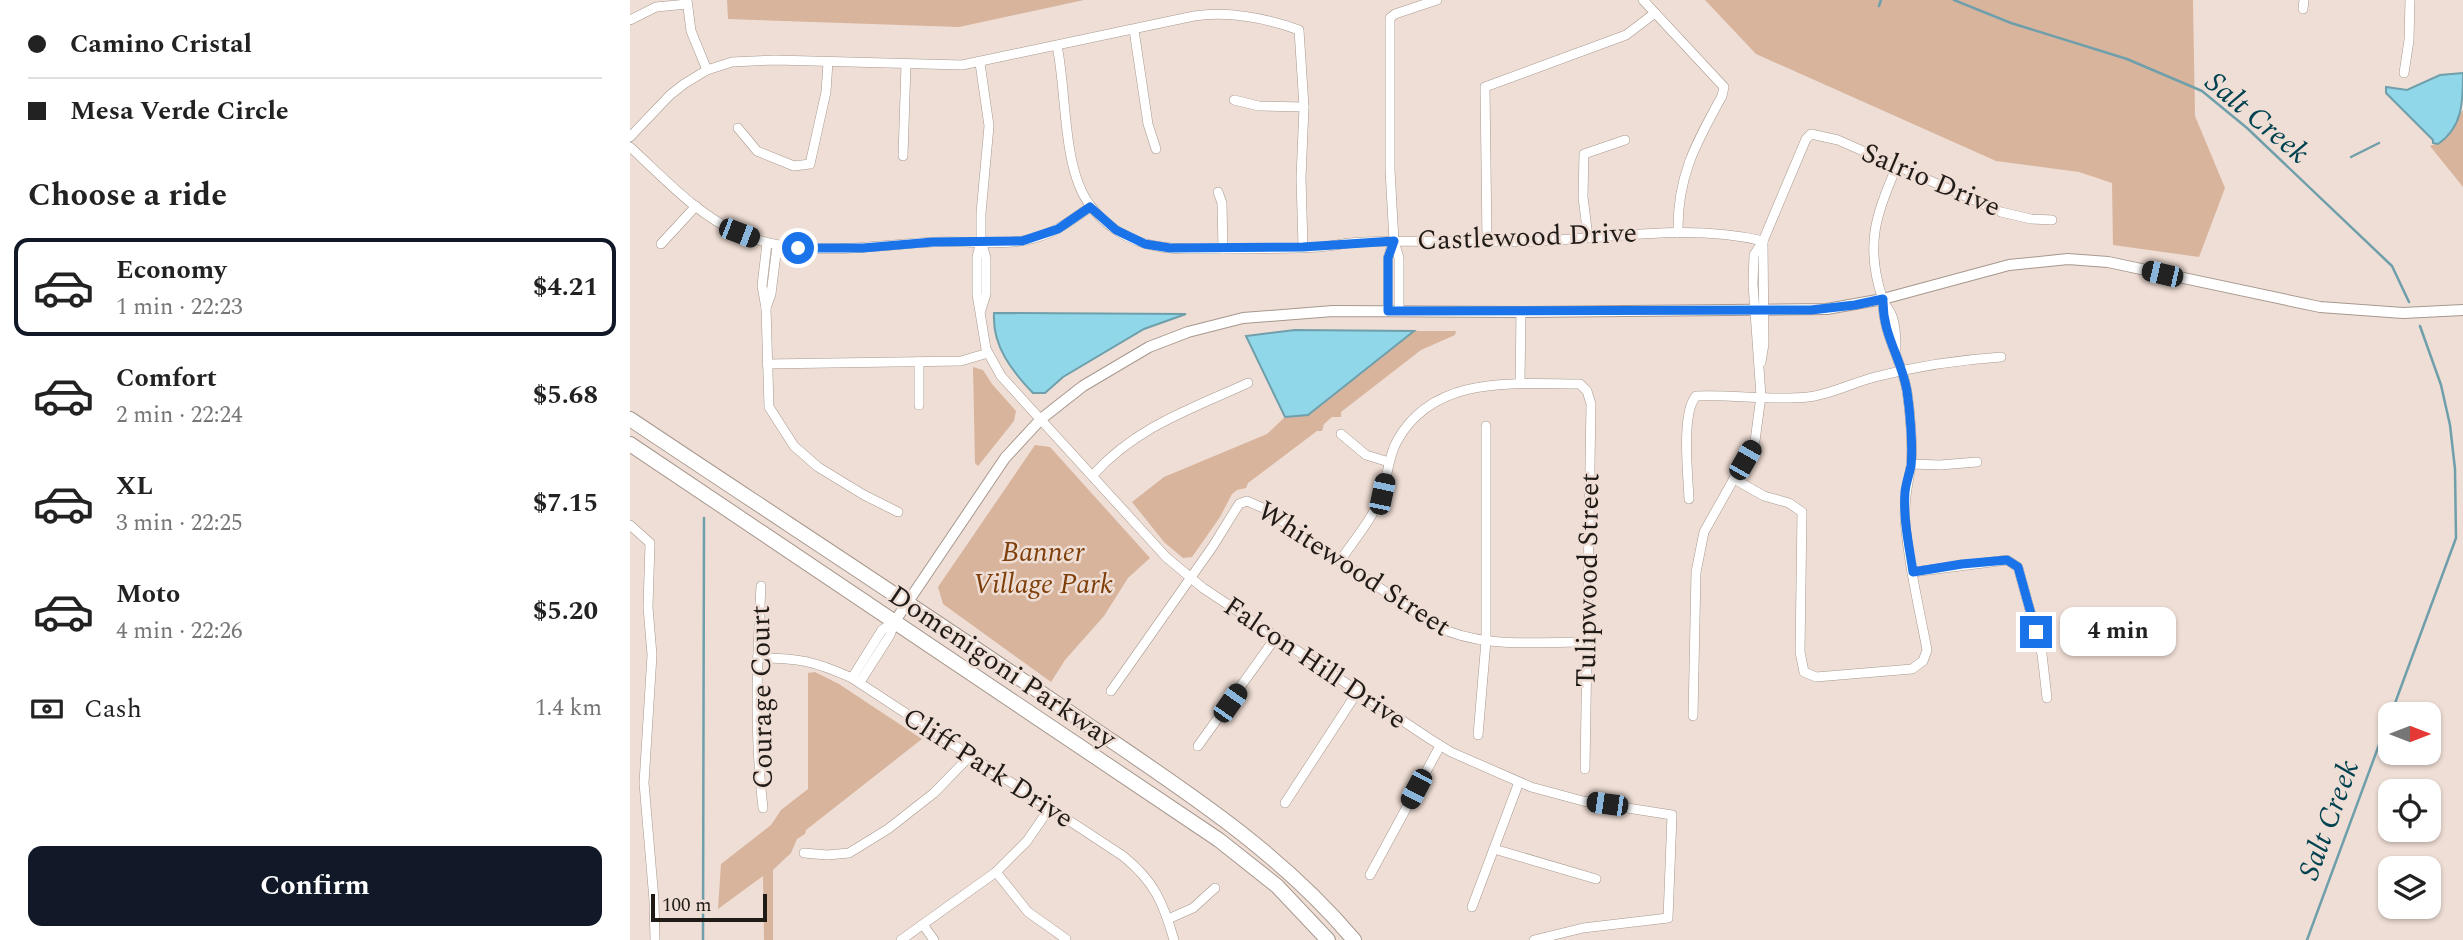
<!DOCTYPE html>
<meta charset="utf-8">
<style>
:root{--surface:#fff;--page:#f2f2f2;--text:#222;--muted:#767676;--line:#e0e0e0;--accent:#111827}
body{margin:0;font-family:Spectral,serif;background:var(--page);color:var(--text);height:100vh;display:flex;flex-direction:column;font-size:26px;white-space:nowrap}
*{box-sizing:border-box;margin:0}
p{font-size:23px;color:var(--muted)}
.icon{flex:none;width:38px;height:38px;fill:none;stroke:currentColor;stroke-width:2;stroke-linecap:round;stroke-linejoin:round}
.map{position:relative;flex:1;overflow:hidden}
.drawer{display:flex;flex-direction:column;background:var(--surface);width:630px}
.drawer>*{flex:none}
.banner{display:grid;align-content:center;height:154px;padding:0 28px;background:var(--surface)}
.needle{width:46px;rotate:90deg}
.fabs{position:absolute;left:1748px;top:702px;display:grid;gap:14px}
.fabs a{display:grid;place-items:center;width:63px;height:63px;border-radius:14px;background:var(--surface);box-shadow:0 2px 5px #0004;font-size:35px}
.scale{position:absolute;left:21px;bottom:18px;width:116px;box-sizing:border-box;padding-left:7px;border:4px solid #211b18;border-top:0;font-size:19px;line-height:24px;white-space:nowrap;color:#211b18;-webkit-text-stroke:5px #efded5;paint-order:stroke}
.end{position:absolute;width:32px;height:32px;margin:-16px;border:9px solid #1a73e8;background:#fff;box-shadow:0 0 0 4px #fff}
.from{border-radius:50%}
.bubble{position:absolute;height:49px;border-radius:14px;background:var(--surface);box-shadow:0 2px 5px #0004;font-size:23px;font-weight:700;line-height:49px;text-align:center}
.car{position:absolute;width:21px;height:42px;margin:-21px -10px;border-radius:9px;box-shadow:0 0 5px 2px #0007;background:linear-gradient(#222 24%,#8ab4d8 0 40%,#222 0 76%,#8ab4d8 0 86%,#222 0)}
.banner b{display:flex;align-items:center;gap:24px;height:66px;font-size:26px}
.banner b+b{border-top:2px solid var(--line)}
.banner i{width:18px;height:18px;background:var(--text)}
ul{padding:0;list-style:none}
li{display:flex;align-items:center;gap:21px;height:98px;margin:0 14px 10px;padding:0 14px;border:4px solid transparent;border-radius:14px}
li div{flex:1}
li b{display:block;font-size:26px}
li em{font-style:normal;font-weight:700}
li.active{border-color:var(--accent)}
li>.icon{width:63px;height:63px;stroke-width:1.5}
h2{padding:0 28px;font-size:32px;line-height:84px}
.pay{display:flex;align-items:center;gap:18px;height:77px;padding:0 28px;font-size:26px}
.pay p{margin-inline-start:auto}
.action{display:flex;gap:14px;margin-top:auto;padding:14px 28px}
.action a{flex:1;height:80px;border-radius:14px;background:var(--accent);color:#fff;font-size:28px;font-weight:700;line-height:80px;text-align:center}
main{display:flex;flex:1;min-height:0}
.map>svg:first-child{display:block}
.green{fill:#d8b49d}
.water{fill:#90d7ea;stroke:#6f9fab;stroke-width:2}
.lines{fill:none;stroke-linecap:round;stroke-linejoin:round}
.stream{stroke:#6f9fab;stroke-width:2.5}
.minor-casing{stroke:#a7988e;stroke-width:10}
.tertiary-casing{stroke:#a7988e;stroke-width:12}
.primary-casing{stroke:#a7988e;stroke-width:16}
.minor{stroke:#fff;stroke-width:9}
.tertiary{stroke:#fff;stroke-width:10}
.primary{stroke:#fff;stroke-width:14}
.route{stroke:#1a73e8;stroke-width:9}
.labels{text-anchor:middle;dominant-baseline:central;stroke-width:5;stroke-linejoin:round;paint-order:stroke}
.street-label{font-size:28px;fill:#211b18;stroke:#efded5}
.park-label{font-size:28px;font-style:italic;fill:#7e3f0a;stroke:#efded5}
.water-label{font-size:30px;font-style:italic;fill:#00424f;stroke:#efded5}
</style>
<main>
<section class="drawer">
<div class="banner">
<b><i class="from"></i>Camino Cristal</b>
<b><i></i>Mesa Verde Circle</b>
</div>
<h2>Choose a ride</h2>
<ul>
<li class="active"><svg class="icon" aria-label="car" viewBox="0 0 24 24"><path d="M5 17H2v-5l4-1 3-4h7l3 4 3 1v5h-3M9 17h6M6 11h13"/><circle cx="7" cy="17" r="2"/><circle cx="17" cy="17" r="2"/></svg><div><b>Economy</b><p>1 min · 22:23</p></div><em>$4.21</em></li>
<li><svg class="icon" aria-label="car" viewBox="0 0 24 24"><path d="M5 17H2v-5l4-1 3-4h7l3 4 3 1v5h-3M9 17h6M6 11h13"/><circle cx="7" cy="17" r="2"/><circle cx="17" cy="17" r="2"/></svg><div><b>Comfort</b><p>2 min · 22:24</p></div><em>$5.68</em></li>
<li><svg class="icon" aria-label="car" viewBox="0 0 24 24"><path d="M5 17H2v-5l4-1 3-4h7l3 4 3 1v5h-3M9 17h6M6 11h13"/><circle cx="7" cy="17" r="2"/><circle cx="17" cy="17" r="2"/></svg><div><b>XL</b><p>3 min · 22:25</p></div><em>$7.15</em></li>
<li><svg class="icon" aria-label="car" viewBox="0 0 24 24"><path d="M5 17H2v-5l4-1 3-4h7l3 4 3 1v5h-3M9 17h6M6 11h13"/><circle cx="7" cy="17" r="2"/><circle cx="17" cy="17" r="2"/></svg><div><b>Moto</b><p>4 min · 22:26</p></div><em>$5.20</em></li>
</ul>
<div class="pay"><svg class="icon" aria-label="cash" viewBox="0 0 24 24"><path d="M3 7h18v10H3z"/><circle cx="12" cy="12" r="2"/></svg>Cash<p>1.4 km</p></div>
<div class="action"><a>Confirm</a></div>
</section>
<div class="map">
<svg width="1833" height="940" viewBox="0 0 1833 940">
<rect width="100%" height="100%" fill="#efded5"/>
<g class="green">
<polygon points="97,0 454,0 329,27 98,19"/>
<polygon points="1075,0 1563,0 1565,116 1595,188 1569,257 1483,245 1482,183 1449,172 1366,161 1126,54"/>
<polygon points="1833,110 1833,187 1800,146 1805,144"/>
<polygon points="784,331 826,331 825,335 791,350 711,412 711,417 702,417 694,424 692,431 687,431 618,483 616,488 607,490 602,494 590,517 562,557 553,558 534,542 502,502 534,477 637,434 655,417 679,415"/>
<polygon points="343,367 353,370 362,384 386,411 384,421 348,466 345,463"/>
<polygon points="405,445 420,447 520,558 498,578 474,616 435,660 421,682 313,604 308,587"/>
<polygon points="185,672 209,684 292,739 176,830 175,834 167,839 161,853 143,870 143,940 134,940 133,876 88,909 91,864 141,825 151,810 178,789 178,673"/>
</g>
<g class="water">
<path d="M1833 73C1833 101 1833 127 1808 144L1803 143V140L1756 93V87L1777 90 1810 75Z"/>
<path d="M364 313 556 314 514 329 433 377 415 393H403C382 371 362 346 364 313Z"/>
<polygon points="665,330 784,331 678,415 655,417 616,336"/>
</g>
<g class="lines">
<g class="stream">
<polyline points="1324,0 1381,23 1497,59 1572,91 1617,128 1762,266 1779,302"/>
<polyline points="1249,6 1251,0"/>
<polyline points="1721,157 1749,143"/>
<polyline points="1761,714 1826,538 1825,469 1820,425 1811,385 1790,326"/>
<polyline points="73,940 74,518"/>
<polyline points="1677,940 1760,715"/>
</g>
<g class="minor-casing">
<g id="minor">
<polyline points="57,0 61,31 77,70"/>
<path d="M1013 0 1094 87 1092 96C1065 145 1047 177 1048 233"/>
<polyline points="1673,9 1674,0"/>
<polyline points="0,20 26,7 57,4"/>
<polyline points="504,30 518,124 526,149"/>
<path d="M427 46C437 92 432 169 460 205 475 226 500 242 526 246 545 250 564 249 584 249 619 249 655 249 690 247 704 246 718 242 732 242 797 239 862 245 927 240 995 236 1066 225 1133 241"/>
<polyline points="350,63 359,126 351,213 351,241 356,258 356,294 351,310"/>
<polyline points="1774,73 1779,40 1780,0"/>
<polyline points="604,100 629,106 674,107"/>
<polyline points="108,128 127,151 164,166 180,164 196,92 198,62"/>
<path d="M0 137 40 95 54 84 77 70 102 62 145 60 332 65 564 16C598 11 637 18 669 30L674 107 671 178 673 247"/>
<path d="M0 147C33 177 67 215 109 233 171 260 239 245 304 242 336 240 374 247 405 238 426 232 443 219 460 207"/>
<polyline points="273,156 276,65"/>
<polyline points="588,192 592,203 593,249"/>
<polyline points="958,237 953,197 954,154 995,140"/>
<polyline points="351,241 347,257 347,294 356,349 371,376 536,557 573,588 800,739 821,752 901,787 953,801 1042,815 1038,918 953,928 904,940"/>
<polyline points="857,241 855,87 996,35 1025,13"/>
<polyline points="137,243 132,286 136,308 139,407 164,446 188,467 234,495 268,512"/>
<polyline points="31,244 66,206"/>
<polyline points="136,308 141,294 147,246"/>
<polyline points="758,311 758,258 763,242"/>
<polyline points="769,311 769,258 764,241 760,170 760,18 765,14 807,0"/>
<path d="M1266 348C1266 338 1266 327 1262 316 1259 309 1254 304 1252 297 1235 245 1246 213 1267 166"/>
<polyline points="289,362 289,405"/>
<polyline points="1131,362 1134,344 1133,241"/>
<polyline points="137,364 331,361 358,353"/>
<polyline points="890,383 891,312"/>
<polyline points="711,434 736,455 759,462"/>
<polyline points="1281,464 1310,465 1347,462"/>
<path d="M463 475C506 427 561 409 618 383"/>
<path d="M1104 479 1134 496 1159 503 1172 512 1170 652 1174 672 1186 677 1282 669 1293 661 1297 650C1289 607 1278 562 1275 518 1274 499 1278 484 1281 465 1283 445 1280 411 1277 391 1271 357 1252 334 1253 299"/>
<path d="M1059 499C1058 475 1051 413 1066 396 1103 394 1141 401 1178 397 1201 394 1222 383 1245 377 1287 366 1327 360 1371 357"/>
<polyline points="0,525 20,543 18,607 22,655 14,783 24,900 25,940"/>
<path d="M710 561C724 540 744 517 752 493 758 476 758 457 767 441 804 374 885 384 950 384L957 391 961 404 955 769"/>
<polyline points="1283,572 1377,560 1388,567 1412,654 1417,698"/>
<path d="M131 586C127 660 124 734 133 808"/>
<path d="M127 658C169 658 184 661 222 678L493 856C524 881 533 902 544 940"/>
<polyline points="222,678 252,630 265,621"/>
<polyline points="230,682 260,635 265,621"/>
<path d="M481 691 583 546 609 504 617 501 633 508 804 625C850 649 906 642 956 642"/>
<polyline points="1063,716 1066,572 1074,532 1125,441 1131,396 1123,284 1124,255 1133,241 1176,139 1181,134 1208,140 1371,212 1401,219 1422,220"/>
<polyline points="848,735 856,641 856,426"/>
<polyline points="568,746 646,637"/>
<polyline points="655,803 728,691"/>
<polyline points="864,849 966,879"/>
<polyline points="174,853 197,855 219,853 258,829 304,793 339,757"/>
<polyline points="366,872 398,912 436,939"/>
<polyline points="740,875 810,746"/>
<polyline points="842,907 889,782"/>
<polyline points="538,919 563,908 585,888"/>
<polyline points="294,926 304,940"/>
<polyline points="271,940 366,872 397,841 419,809"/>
</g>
</g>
<g class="tertiary-casing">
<polyline id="tertiary" points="265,621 375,458 411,419 453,386 519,347 558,332 613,318 703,311 891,312 1197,309 1253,299 1379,265 1438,259 1478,262 1690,307 1773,313 1833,310"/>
</g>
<g class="primary-casing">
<g id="primary">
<path d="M0 419C148 518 298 615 445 716 544 784 646 847 724 940"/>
<polyline points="0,444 589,840 647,886 698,940"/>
</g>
</g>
<use href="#minor" class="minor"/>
<use href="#tertiary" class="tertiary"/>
<use href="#primary" class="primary"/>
</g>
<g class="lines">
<path class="route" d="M168 248H233L303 242 392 241 428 229 460 207 486 230 515 244 540 248 673 247 764 241 758 258V311L1181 310 1225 305 1253 299C1252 334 1271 357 1277 391 1280 411 1283 446 1281 466 1279 475 1276 483 1275 492 1273 519 1279 545 1283 572L1332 564 1377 560 1388 567 1406 632"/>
</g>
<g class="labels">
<g class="street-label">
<text transform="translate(1301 180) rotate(23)">Salrio Drive</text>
<text transform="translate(897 237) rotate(-2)">Castlewood Drive</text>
<text transform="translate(724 569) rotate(33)">Whitewood Street</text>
<text transform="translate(958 580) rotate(-89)">Tulipwood Street</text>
<text transform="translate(685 663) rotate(34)">Falcon Hill Drive</text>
<text transform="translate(372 667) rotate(34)">Domenigoni Parkway</text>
<text transform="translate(132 697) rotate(-91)">Courage Court</text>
<text transform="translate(358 768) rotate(33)">Cliff Park Drive</text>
</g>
<g class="park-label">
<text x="413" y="552">Banner<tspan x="413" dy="32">Village Park</tspan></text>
</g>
<g class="water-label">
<text transform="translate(1627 118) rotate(40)">Salt Creek</text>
<text transform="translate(1699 820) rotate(-70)">Salt Creek</text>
</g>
</g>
</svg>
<div class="fabs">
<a><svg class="needle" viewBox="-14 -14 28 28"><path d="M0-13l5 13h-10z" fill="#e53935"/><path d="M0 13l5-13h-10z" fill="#767676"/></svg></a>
<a><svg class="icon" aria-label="locate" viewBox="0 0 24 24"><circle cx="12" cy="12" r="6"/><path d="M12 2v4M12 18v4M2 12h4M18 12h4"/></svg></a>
<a><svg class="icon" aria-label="layers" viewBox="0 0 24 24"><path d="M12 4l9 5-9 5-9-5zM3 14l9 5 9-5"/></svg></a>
</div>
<div class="scale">100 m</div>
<i class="end from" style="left:168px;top:248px"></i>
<i class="end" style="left:1406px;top:632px"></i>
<div class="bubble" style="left:1430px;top:607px;width:116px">4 min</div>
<i class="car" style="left:109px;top:233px;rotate:111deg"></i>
<i class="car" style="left:1532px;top:274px;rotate:283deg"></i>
<i class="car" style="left:1115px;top:460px;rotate:30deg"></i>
<i class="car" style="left:752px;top:494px;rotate:12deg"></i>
<i class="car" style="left:600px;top:703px;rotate:35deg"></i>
<i class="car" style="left:786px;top:789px;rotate:208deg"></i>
<i class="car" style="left:977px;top:804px;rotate:278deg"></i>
</div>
</main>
